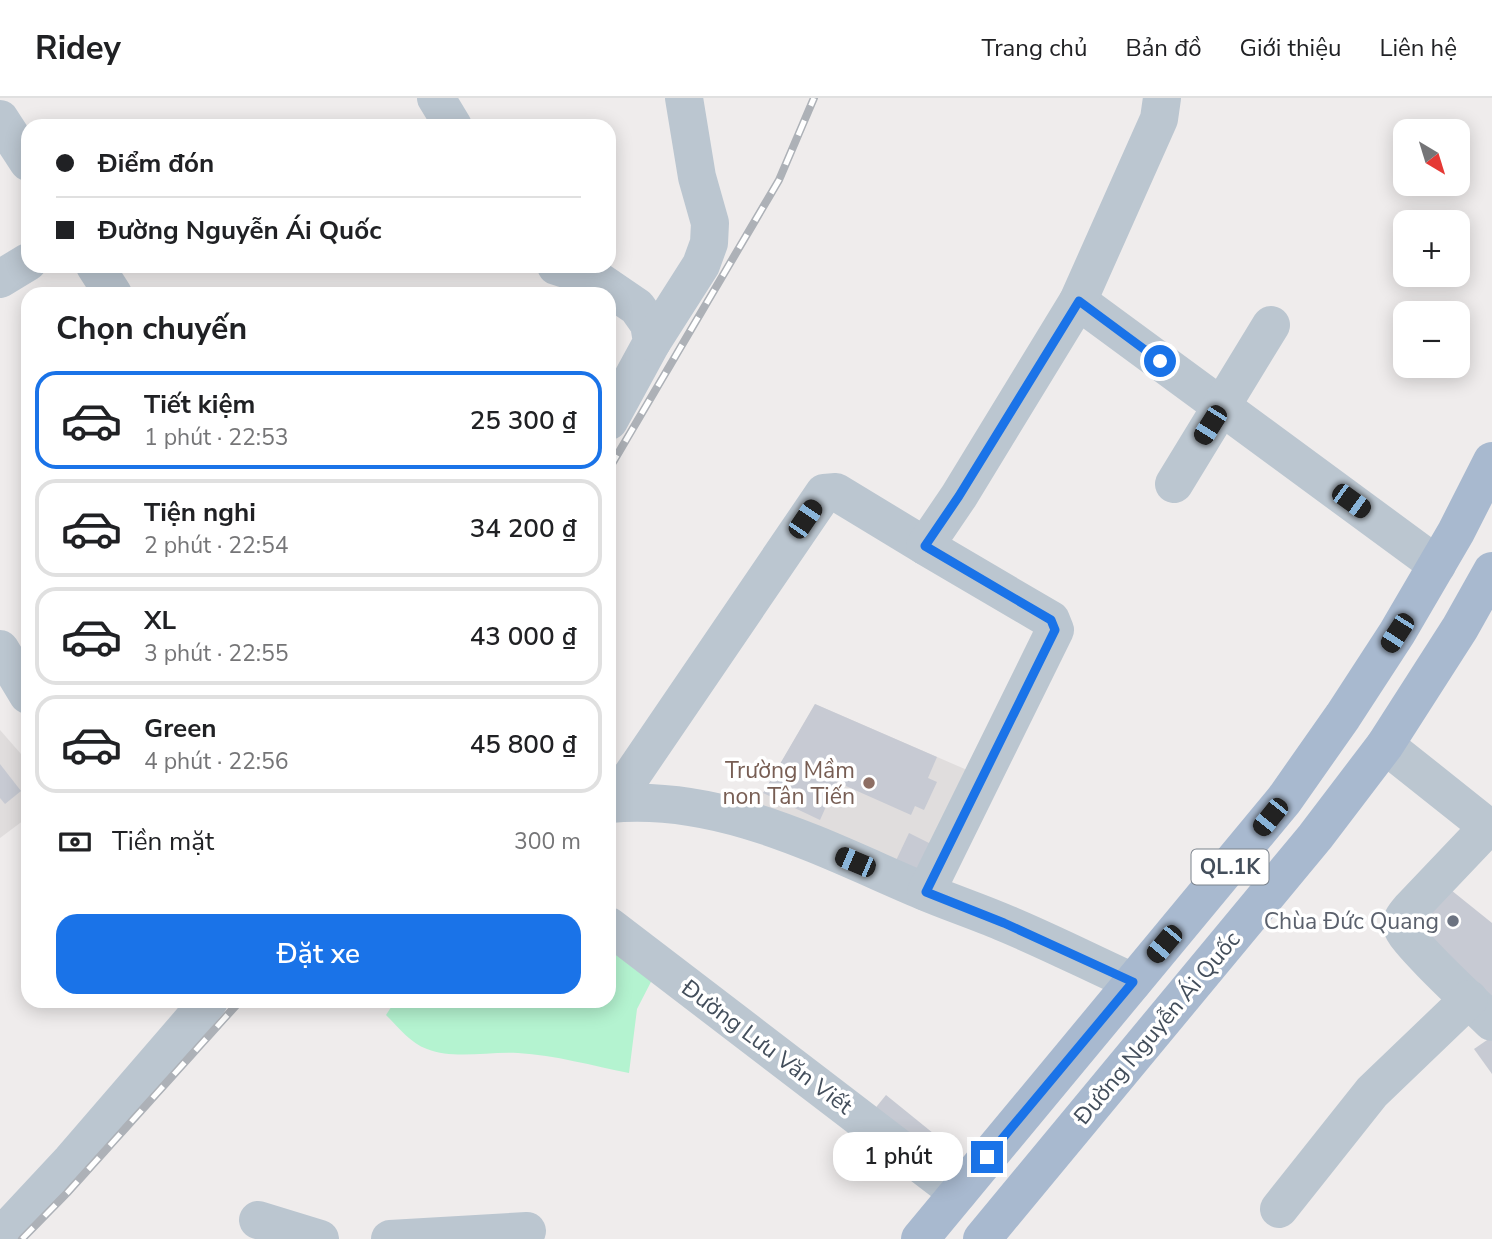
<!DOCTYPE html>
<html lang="vi">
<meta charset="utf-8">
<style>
:root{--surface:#fff;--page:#f6f6f6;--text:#202124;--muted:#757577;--line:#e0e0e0;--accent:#1a73e8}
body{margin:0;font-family:"Nunito Sans",sans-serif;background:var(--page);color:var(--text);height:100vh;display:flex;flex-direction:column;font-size:26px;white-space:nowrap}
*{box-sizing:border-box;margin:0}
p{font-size:23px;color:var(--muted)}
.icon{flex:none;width:38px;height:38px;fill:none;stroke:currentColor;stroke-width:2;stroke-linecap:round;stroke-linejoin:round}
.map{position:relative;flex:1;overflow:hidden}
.sheet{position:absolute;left:21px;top:189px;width:595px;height:721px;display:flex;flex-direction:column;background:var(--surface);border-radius:21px;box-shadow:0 4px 18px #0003}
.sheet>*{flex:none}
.top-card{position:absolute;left:21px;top:21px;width:595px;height:154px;border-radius:21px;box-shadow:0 4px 18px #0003;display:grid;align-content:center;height:154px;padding:0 35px;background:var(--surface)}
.needle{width:46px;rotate:142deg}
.controls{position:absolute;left:1393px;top:21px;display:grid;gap:14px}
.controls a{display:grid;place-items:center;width:77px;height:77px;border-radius:14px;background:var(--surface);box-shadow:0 4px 18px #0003;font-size:35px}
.end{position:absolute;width:32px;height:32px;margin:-16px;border:9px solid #1a73e8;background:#fff;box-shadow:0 0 0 4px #fff}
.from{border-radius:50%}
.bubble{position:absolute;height:49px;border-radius:21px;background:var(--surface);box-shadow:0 4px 18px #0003;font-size:23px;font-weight:600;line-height:49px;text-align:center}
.car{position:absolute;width:21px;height:42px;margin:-21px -10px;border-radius:9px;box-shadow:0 0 5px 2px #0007;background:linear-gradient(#222 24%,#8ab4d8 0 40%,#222 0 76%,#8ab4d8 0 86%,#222 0)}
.top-card b{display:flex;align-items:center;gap:24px;height:66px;font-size:26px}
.top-card b+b{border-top:2px solid var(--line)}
.top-card i{width:18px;height:18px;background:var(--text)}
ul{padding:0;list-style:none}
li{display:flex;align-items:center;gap:21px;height:98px;margin:0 14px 10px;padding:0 21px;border:4px solid var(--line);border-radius:21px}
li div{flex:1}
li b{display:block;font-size:26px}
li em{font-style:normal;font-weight:600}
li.on{border-color:var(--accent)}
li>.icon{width:63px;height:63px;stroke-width:1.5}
h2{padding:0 35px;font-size:32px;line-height:84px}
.pay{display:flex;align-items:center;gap:18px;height:77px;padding:0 35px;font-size:26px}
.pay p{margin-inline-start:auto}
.cta{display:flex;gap:14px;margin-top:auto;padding:14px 35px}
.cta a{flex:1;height:80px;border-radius:21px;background:var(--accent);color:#fff;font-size:28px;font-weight:600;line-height:80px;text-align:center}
header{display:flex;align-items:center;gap:42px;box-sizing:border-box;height:98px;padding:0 35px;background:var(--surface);border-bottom:2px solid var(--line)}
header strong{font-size:33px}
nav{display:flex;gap:38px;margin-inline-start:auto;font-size:24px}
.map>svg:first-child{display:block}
.education{fill:#e0dddd}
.green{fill:#b4f3d0}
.building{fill:#c7cad3}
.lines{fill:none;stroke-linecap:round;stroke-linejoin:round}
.minor{stroke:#bbc6d0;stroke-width:38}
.major{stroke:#a8b9cf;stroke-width:38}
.rail-casing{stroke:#adb1b7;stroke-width:8}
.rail{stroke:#fff;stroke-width:5;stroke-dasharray:16;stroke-linecap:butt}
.route{stroke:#1a73e8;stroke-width:9}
.education-dot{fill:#8d6e63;stroke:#fff;stroke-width:2.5}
.worship-dot{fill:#6b7280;stroke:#fff;stroke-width:2.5}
.labels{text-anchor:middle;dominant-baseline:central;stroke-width:7;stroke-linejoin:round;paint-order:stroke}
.shield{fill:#fff;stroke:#7b838c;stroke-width:2}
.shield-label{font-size:21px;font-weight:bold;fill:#434e5b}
.education-label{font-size:23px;fill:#785e54;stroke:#fff;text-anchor:end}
.worship-label{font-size:23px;fill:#5b616d;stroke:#fff;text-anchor:end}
.street-label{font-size:23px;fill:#434e5b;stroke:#fff}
</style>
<header>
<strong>Ridey</strong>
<nav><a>Trang chủ</a><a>Bản đồ</a><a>Giới thiệu</a><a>Liên hệ</a></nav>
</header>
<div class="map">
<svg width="1492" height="1141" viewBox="0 0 1492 1141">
<rect width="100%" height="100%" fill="#efecec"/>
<g class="education">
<polygon points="815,606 974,675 921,781 754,711"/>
<polygon points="0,632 28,664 28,719 0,740"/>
</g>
<path class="green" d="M609 845 654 878 637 911 629 975C593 968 555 957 518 955 489 953 455 962 427 951 410 945 398 929 386 917L395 903H609Z"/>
<g class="building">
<polygon points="815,606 937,659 928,680 937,684 924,712 915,708 911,717 837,684 820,722 763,695"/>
<polygon points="0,666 21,693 5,706 0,700"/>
<polygon points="909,735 937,749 921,781 892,771"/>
<polygon points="1446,788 1492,825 1492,910 1412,828"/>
<polygon points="1490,940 1492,943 1492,976 1474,951"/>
<polygon points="886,997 944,1044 919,1047 873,1013"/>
</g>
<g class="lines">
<g class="minor">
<polyline points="436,0 453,28"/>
<polyline points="0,21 28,64"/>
<polyline points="95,168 113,196"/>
<polyline points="556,168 596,181 637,209 649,226 652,244 609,323"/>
<polyline points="0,181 28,164"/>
<polyline points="1078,203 1437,467"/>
<polyline points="652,244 701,167 709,145 710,125 697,79 684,0"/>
<polyline points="1174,386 1271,227"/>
<polyline points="0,551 28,597"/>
<path d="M1385 647 1488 729 1411 810C1406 816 1400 822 1402 829 1404 842 1478 910 1492 924"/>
<polyline points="613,705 824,395 836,394 925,448"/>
<path d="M609 706C721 695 824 751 923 793 949 804 976 813 1002 824 1046 842 1089 864 1133 884"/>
<polyline points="926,794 1055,532 1051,522 925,448 959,398 1078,203 1159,21 1162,0"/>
<polyline points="609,828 958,1095"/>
<polyline points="1279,1111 1372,994 1469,901"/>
<polyline points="258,1122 320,1141"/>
<polyline points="0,1139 71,1063 209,903"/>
<polyline points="390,1141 527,1133"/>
</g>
<g class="major">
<polyline points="920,1141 1284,702 1343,618 1397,535 1456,434 1492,363"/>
<polyline points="982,1141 1315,739 1385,647 1460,530 1492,473"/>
</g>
<g class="rail-casing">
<g id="rail">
<polyline points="609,371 779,82 814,0"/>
<polyline points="22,1141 67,1095 240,903"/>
</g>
</g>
<use href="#rail" class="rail"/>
</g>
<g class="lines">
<polyline class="route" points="987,1059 1133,884 1004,825 926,794 1055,532 1051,522 925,448 959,398 1079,203 1160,263"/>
</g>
<circle class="education-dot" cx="869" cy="685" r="7"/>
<circle class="worship-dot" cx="1453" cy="823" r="7"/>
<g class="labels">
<rect class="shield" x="1191.5" y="751.5" width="77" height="35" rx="5"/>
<g class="shield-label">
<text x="1230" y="769">QL.1K</text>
</g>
<g class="education-label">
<text x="855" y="672">Trường Mầm<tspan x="855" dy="26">non Tân Tiến</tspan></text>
</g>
<g class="worship-label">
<text x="1439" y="823">Chùa Đức Quang</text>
</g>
<g class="street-label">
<text transform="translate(1157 930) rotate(-50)">Đường Nguyễn Ái Quốc</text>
<text transform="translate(767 949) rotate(37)">Đường Lưu Văn Viết</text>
</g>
</g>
</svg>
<div class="controls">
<a><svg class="needle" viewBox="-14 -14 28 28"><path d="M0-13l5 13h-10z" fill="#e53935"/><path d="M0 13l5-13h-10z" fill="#757577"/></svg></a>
<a>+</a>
<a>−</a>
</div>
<i class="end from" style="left:1160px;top:263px"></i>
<i class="end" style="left:987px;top:1059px"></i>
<div class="bubble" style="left:833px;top:1034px;width:130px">1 phút</div>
<i class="car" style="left:1210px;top:327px;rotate:212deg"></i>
<i class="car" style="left:1351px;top:403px;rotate:126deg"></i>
<i class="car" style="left:805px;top:421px;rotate:34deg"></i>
<i class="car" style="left:1397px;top:535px;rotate:213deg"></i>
<i class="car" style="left:1270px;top:719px;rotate:219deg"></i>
<i class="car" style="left:855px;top:764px;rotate:293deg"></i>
<i class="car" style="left:1164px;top:846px;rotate:220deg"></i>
<div class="top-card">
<b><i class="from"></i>Điểm đón</b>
<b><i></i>Đường Nguyễn Ái Quốc</b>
</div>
<section class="sheet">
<h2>Chọn chuyến</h2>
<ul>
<li class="on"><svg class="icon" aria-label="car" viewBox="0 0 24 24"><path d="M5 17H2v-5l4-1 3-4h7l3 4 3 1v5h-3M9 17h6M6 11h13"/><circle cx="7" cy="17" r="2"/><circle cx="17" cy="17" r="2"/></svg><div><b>Tiết kiệm</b><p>1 phút · 22:53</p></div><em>25 300 ₫</em></li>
<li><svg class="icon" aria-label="car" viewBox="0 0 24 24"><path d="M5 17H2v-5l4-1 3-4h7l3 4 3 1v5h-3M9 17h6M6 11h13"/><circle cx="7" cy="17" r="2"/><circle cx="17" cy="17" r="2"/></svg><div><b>Tiện nghi</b><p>2 phút · 22:54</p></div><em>34 200 ₫</em></li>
<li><svg class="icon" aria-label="car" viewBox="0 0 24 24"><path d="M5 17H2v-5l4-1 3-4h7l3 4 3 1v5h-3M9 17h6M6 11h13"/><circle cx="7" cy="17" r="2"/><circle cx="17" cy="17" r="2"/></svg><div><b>XL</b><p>3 phút · 22:55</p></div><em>43 000 ₫</em></li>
<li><svg class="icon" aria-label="car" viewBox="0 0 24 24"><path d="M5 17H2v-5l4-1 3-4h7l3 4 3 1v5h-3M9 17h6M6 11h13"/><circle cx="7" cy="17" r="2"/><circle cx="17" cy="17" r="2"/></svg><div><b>Green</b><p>4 phút · 22:56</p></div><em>45 800 ₫</em></li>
</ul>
<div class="pay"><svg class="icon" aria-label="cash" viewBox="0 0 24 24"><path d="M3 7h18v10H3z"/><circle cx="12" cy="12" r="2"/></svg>Tiền mặt<p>300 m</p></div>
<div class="cta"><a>Đặt xe</a></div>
</section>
</div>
